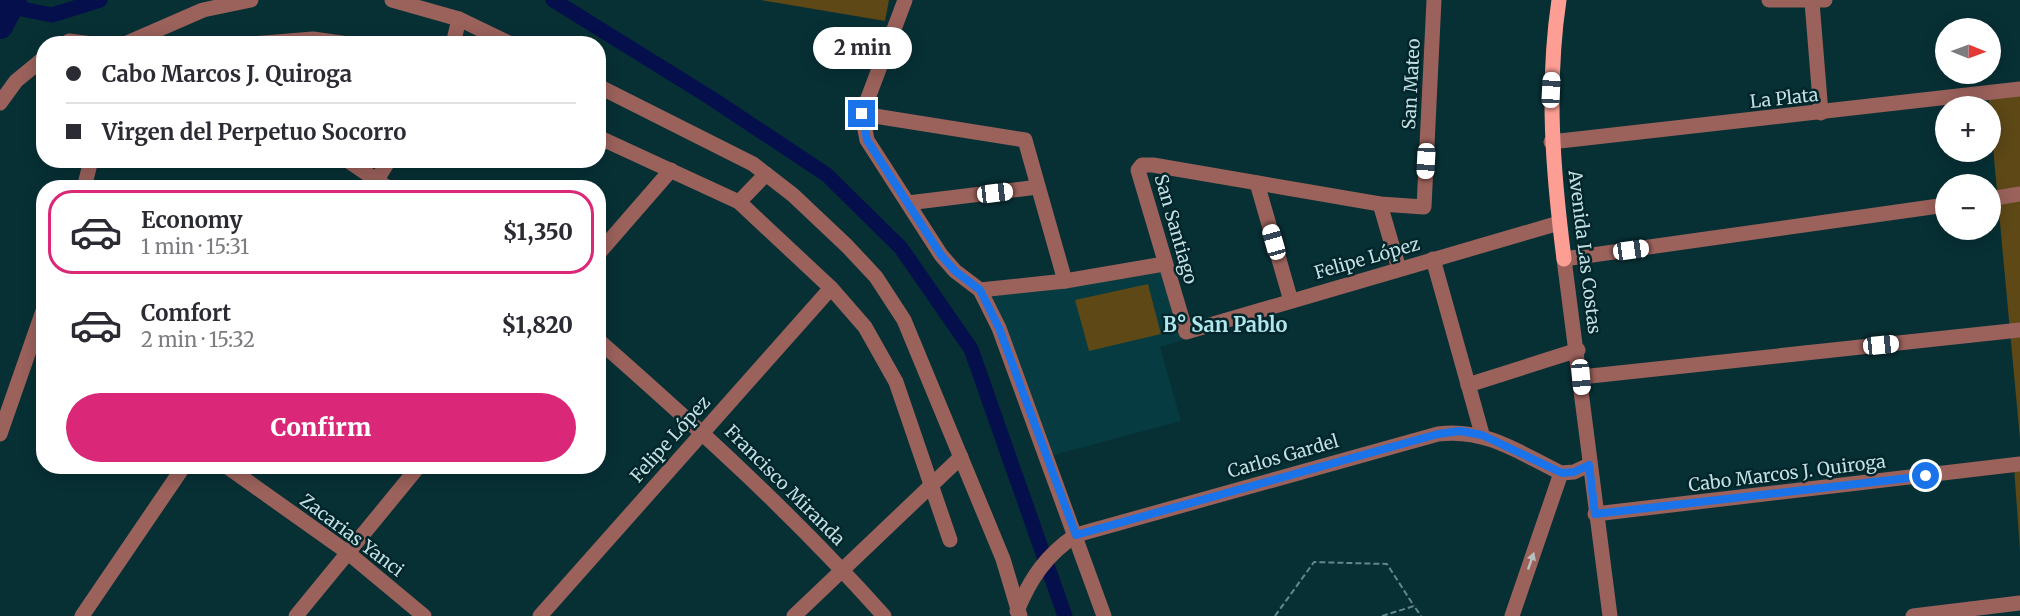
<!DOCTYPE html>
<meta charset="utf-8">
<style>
:root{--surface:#fff;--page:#f7f7f7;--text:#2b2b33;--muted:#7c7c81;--line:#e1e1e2;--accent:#db2777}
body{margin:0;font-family:Merriweather,serif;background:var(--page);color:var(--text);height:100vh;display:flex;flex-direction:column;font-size:22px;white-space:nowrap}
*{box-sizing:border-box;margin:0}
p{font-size:20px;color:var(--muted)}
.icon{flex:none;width:33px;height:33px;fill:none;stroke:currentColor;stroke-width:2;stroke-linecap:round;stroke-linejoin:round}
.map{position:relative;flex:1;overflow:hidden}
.sheet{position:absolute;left:36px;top:180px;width:570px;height:294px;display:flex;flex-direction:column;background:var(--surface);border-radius:24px;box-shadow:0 3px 15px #0003}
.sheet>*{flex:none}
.banner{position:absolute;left:36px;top:36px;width:570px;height:132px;border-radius:24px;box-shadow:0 3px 15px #0003;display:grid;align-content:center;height:132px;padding:0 30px;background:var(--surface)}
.needle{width:39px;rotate:91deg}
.tools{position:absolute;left:1935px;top:18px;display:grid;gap:12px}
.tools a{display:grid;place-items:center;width:66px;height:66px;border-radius:50%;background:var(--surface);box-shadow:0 3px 15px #0003;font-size:30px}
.end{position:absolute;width:27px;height:27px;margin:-14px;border:8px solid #1a73e8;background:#fff;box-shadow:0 0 0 3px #fff}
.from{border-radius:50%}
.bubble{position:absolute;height:42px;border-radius:21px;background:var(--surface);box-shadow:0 3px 15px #0003;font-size:20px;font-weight:800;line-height:42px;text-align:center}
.car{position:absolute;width:18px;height:36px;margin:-18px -9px;border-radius:8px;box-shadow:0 0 4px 2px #0007;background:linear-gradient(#fff 24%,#345 0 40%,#fff 0 76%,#345 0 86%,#fff 0)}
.banner b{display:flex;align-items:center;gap:21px;height:57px;font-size:22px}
.banner b+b{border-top:2px solid var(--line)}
.banner i{width:15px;height:15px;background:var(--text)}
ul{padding:10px 0 0;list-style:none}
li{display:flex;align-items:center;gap:18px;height:84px;margin:0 12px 9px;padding:0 18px;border:3px solid transparent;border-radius:24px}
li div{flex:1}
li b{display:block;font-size:22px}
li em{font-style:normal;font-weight:800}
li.current{border-color:var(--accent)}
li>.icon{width:54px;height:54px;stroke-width:1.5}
.button{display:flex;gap:12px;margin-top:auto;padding:12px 30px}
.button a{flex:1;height:69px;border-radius:36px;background:var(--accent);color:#fff;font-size:24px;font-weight:800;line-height:69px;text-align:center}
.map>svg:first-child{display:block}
.built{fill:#063b41}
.green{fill:#5d4816}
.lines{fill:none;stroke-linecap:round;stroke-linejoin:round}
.canal{stroke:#040f4b;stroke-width:15}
.river{stroke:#040f4b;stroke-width:26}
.path{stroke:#65868a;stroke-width:2;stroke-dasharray:6 3;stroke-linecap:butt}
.minor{stroke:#9b615b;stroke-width:15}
.major{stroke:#fd9e94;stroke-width:15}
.oneway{fill:#babfc0}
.route{stroke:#1a73e8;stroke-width:8}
.labels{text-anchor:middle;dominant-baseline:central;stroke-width:5;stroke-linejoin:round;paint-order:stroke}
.street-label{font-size:18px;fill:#c4dee1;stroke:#00262b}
.neighbourhood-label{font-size:20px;font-weight:bold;fill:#b1e6ed;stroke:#00262b}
</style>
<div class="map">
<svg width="2020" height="616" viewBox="0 0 2020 616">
<rect width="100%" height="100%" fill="#073035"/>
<polygon class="built" points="1161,267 1186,339 1160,347 1181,421 1050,456 987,296"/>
<g class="green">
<polygon points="761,0 889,0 885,21"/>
<polygon points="2020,90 2020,439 1988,93"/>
<polygon points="1148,284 1161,334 1089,351 1075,300"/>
<polygon points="2020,466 2020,550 2014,467"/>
</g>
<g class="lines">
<g class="canal">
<polyline points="553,0 711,98 827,175 901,248 971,349 1065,616"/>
<polyline points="12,7 52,15 100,0"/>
</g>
<polyline class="river" points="0,26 14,0"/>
<g class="path">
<polyline points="1275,616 1314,562 1387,564 1414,606"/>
<polyline points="1382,616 1414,606 1421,616"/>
</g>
<g class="minor">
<polyline points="392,0 459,19 511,44"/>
<polyline points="905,0 862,114 867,140 941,255 955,271 980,290 999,328 1104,616"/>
<polyline points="1434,0 1424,207 1380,204 1153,165 1142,165 1138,170 1186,332 1559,223"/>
<polyline points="1769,0 1825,0"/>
<polyline points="1812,2 1821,113"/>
<polyline points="65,44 69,41 92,44"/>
<polyline points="125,44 203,10 251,0"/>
<polyline points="252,44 313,39 348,44"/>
<polyline points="453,44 459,19"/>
<polyline points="598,86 753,164 793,195 847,246 876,277 904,320 1003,559 1020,616"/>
<polyline points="0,103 16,81 44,58"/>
<polyline points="862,114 1025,140 1065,281"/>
<polyline points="598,137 739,202 831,288 865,327 896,382 950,540"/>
<polyline points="1551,142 2020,89"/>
<polyline points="347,160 388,188"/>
<polyline points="1257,183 1291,301"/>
<polyline points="84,188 91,160"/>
<polyline points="372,188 389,160"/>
<polyline points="1990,199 2020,194"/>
<polyline points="739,202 766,174"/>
<polyline points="908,203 1038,187"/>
<polyline points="1380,204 1399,269"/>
<polyline points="598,254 671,170"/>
<polyline points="1433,259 1482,434"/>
<polyline points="980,290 1065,281 1164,264"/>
<path d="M598 340C698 428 796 517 884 616"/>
<polyline points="1581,377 2020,330"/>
<polyline points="1468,385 1578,350"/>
<polyline points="0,434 44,308"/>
<polyline points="226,466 347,552 424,616"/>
<polyline points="1595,514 2020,464"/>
<path d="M1017 611C1030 579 1046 555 1076 535L1438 434C1486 428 1520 453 1561 473L1574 472 1589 465"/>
<polyline points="82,616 184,466"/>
<polyline points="296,616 419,466"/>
<polyline points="540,616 831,288"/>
<polyline points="794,616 961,457"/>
<polyline points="1512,616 1561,473"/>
<polyline points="1610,616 1564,259 1946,205"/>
<polyline points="1913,616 2020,603"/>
</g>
<path class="major" d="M1559 0C1546 87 1553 173 1564 259"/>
</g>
<defs><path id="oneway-solid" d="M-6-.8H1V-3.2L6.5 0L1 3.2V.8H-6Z" transform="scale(1.5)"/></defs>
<use class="oneway" href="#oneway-solid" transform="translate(1531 561) rotate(-71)"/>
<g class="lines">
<polyline class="route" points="862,114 867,140 941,255 955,271 980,290 999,328 1076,535 1438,434 1460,431 1482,435 1562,473 1574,472 1589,465 1595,514 1926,476"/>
</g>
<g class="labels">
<g class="street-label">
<text transform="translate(1411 84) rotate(-87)">San Mateo</text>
<text transform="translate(1784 98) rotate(-6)">La Plata</text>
<text transform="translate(1176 229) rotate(74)">San Santiago</text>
<text transform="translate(1585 252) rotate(83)">Avenida Las Costas</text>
<text transform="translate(1367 258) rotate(-16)">Felipe López</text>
<text transform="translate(670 439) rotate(-48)">Felipe López</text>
<text transform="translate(1283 456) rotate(-16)">Carlos Gardel</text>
<text transform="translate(1787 473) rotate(-7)">Cabo Marcos J. Quiroga</text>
<text transform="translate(785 485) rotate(45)">Francisco Miranda</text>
<text transform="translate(352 535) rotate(37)">Zacarias Yanci</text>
</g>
<g class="neighbourhood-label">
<text x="1225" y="324">B° San Pablo</text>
</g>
</g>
</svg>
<div class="tools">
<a><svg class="needle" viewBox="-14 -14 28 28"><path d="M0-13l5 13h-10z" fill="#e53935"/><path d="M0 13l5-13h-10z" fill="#7c7c81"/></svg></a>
<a>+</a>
<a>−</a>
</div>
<i class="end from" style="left:1926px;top:476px"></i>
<i class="end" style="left:862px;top:114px"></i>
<div class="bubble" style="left:813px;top:27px;width:99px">2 min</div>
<i class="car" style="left:1551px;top:90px;rotate:3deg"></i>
<i class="car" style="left:1426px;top:161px;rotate:183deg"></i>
<i class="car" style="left:995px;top:193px;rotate:83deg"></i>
<i class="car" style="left:1274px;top:242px;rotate:344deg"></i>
<i class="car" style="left:1631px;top:250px;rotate:82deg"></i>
<i class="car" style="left:1881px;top:345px;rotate:84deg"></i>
<i class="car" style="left:1581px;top:377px;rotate:175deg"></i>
<div class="banner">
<b><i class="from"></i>Cabo Marcos J. Quiroga</b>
<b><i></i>Virgen del Perpetuo Socorro</b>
</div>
<section class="sheet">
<ul>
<li class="current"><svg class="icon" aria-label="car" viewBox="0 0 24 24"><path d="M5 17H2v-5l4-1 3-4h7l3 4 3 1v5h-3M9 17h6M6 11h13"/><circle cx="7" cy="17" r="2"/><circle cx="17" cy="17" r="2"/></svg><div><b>Economy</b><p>1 min · 15:31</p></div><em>$1,350</em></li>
<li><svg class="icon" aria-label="car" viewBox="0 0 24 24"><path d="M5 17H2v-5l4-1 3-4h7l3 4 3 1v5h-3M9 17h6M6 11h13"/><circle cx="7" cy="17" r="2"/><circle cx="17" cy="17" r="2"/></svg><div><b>Comfort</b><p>2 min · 15:32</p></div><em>$1,820</em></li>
</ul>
<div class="button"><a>Confirm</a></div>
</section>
</div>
